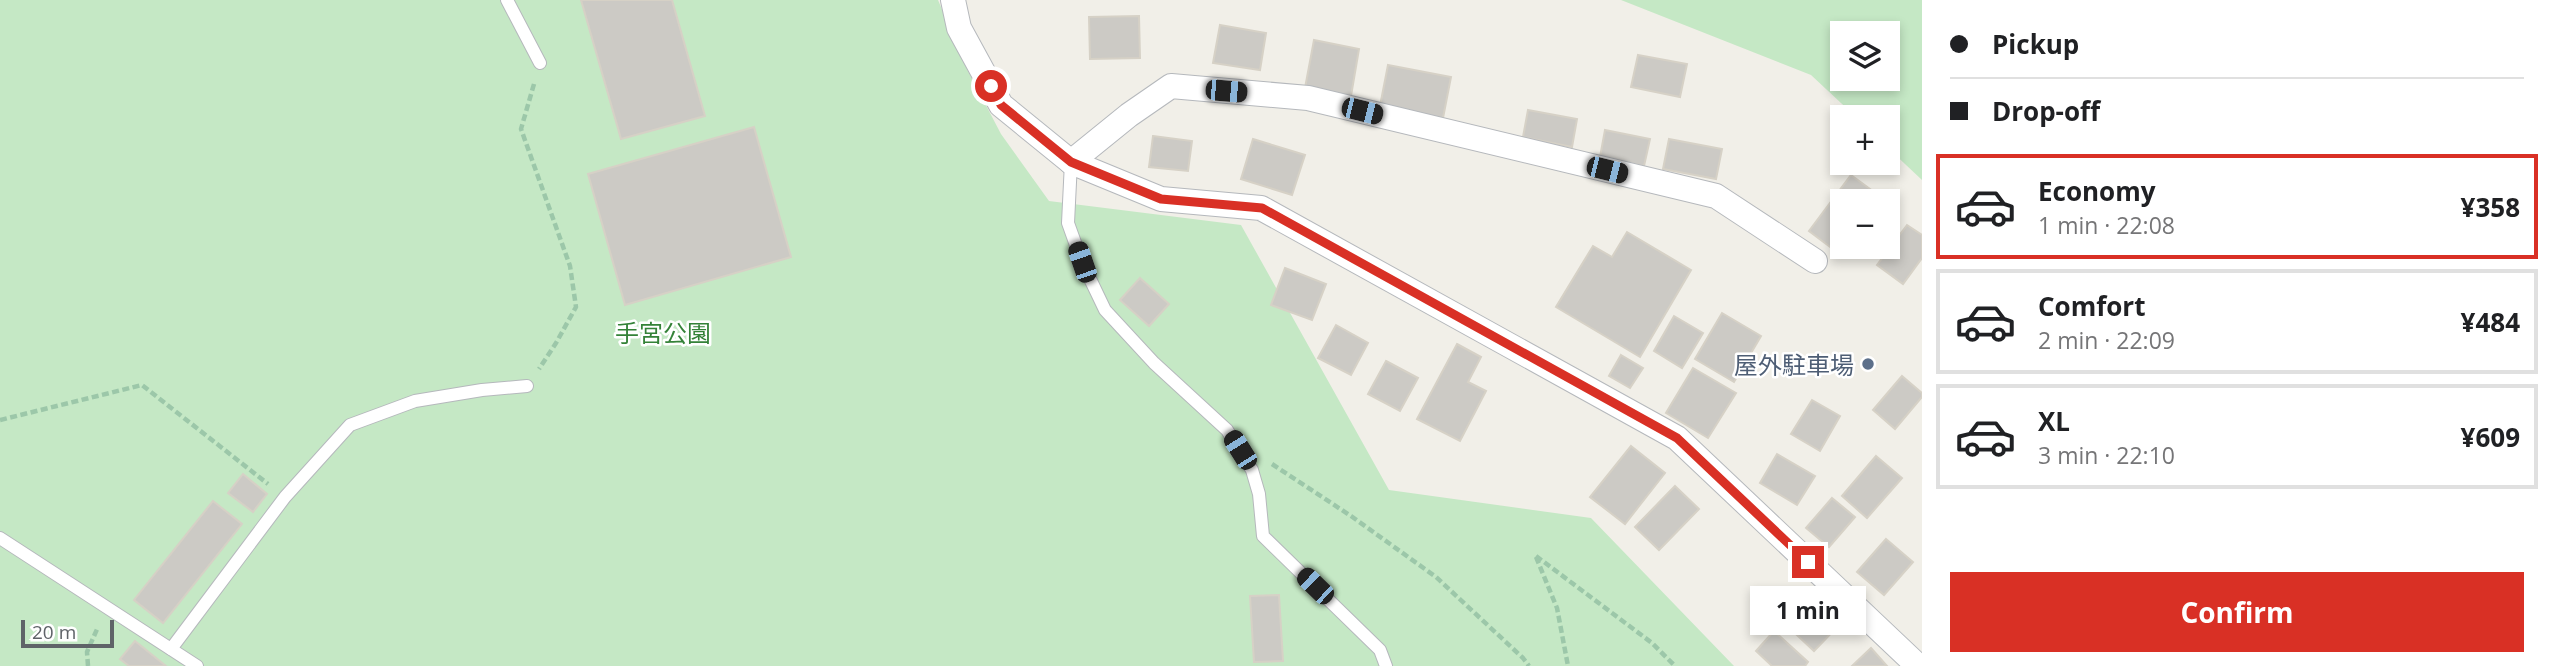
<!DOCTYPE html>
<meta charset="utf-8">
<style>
:root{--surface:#fff;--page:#f6f6f6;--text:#202124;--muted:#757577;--line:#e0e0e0;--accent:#d93025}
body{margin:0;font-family:"Open Sans","Noto Sans JP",sans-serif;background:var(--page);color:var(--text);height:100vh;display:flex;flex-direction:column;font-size:26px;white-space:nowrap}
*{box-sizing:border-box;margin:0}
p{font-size:23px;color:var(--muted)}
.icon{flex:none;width:38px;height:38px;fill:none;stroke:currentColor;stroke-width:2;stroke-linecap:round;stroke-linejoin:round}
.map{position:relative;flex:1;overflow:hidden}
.details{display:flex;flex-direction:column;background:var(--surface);width:630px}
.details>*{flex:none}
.hud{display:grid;align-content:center;height:154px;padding:0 28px;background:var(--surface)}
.fabs{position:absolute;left:1830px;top:21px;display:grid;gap:14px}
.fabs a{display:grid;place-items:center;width:70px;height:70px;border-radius:0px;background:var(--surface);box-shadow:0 4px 10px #0003;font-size:35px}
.scale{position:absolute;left:21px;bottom:18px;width:93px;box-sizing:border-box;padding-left:7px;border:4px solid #5f6368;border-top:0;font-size:19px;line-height:24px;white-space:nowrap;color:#5f6368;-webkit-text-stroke:5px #fff;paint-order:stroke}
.end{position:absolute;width:32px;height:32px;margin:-16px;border:9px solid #d93025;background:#fff;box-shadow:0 0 0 4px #fff}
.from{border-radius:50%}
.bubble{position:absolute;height:49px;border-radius:0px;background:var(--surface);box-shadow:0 4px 10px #0003;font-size:23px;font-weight:700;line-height:49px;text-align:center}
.car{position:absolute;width:21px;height:42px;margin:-21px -10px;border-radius:9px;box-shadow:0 0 5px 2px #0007;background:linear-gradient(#222 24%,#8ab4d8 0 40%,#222 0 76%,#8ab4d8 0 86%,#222 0)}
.hud b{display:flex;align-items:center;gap:24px;height:66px;font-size:26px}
.hud b+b{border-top:2px solid var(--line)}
.hud i{width:18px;height:18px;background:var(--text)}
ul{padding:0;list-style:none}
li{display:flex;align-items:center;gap:21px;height:105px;margin:0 14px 10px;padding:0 14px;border:4px solid var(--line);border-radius:0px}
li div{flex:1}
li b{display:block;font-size:26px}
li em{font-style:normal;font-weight:700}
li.selected{border-color:var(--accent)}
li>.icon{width:63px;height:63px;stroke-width:1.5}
.button{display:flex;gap:14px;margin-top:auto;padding:14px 28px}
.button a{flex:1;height:80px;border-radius:0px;background:var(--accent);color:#fff;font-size:28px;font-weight:700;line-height:80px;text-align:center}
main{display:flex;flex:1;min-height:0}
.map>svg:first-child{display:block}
.green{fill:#c5e8c5;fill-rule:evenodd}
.building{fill:#cccac5;stroke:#d6d1c6;stroke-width:2}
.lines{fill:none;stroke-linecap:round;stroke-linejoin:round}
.lane-casing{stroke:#b5b8bc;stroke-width:14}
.street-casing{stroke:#b5b8bc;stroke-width:26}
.path{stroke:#9cc7a9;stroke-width:4.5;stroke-dasharray:7 3.5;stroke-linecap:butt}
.lane{stroke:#fff;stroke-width:12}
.street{stroke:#fff;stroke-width:24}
.route{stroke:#d93025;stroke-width:9}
.service-dot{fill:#5c6f8a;stroke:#fff;stroke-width:2.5}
.labels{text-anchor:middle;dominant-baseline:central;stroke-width:5;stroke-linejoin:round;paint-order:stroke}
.park-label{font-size:24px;fill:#348238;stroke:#fff}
.service-label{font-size:24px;fill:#4e5e75;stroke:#fff;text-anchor:end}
</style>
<main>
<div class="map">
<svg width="1922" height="666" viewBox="0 0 1922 666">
<rect width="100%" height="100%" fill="#f1efe8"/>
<g class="green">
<polygon points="0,0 938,0 968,71 1001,134 1049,201 1241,225 1389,490 1591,518 1734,666 0,666"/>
<path d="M1621 0H1922V180L1888 148V117H1856L1811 75ZM1843 33H1888V79H1843Z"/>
</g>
<g class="building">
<polygon points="581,0 672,0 705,116 621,139"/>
<polygon points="1139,16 1140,58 1090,59 1089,17"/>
<polygon points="1220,25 1266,33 1260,70 1213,63"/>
<polygon points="1314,40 1359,49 1351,96 1305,88"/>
<polygon points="1638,55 1687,64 1680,97 1631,87"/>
<polygon points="1388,65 1451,77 1443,118 1380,106"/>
<polygon points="1528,110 1577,119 1572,147 1523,137"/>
<polygon points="754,127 791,257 625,305 588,174"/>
<polygon points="1605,130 1650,139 1644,166 1600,157"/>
<polygon points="1153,136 1192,141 1188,171 1149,167"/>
<polygon points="1253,139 1305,155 1292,195 1241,179"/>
<polygon points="1669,139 1722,149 1716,179 1663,169"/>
<polygon points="1851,175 1881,197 1877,201 1843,201 1843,247 1838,253 1809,231"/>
<polygon points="1907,225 1922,235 1922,258 1903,284 1877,265"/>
<polygon points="1627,232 1691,270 1640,357 1556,307 1593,246 1612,257"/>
<polygon points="1285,268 1326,284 1312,320 1271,305"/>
<polygon points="1140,278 1169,304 1149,326 1120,300"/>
<polygon points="1722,313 1761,336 1734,382 1695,359"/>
<polygon points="1674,316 1703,333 1682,368 1654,351"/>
<polygon points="1336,325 1368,343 1351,375 1318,358"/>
<polygon points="1457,344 1481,357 1468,382 1486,391 1460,441 1417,419"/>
<polygon points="1621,355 1643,368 1630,388 1609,376"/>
<polygon points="1386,361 1418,378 1400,411 1368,394"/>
<polygon points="1693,368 1736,393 1708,438 1666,413"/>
<polygon points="1902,376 1922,393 1922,397 1895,429 1873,410"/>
<polygon points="1812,400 1840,416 1820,451 1791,434"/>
<polygon points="1631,446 1665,473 1625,524 1590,497"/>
<polygon points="1777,454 1815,476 1797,505 1760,483"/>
<polygon points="1876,456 1902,478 1867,518 1842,496"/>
<polygon points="243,474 267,494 253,512 228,493"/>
<polygon points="1675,486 1699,509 1659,550 1635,527"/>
<polygon points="1832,498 1855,517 1829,547 1806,528"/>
<polygon points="213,501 242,524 163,623 134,600"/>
<polygon points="1886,539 1913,562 1884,595 1857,572"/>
<polygon points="1808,593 1840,624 1814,651 1782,621"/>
<polygon points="1279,595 1283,661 1254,662 1250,596"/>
<polygon points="1774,631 1808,662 1805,666 1772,666 1756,651"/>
<polygon points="135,641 166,666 129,666 120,659"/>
<polygon points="1871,648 1887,666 1852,666"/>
</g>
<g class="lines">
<g class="lane-casing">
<g id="lane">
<polyline points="507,0 540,63"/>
<polyline points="1071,162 1068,223 1082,262 1105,310 1154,363 1227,430 1252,470 1259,494 1263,536 1380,650 1386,666"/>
<polyline points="0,538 197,666"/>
<polyline points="171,649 285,497 350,425 415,401 482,390 527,386"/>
</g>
</g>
<g class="street-casing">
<g id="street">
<polyline points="953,0 959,28 1001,105 1071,162 1161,199 1261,208 1677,438 1918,666"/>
<polyline points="1071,162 1129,115 1171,86 1308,98 1716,196 1815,261"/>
</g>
</g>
<g class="path">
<polyline points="534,84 521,129 570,266 576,307 556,343 539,369"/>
<polyline points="0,420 142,385 268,484"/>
<polyline points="1272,464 1351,516 1436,577 1523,658 1529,666"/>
<polyline points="1536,556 1652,643 1675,666"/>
<polyline points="1536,557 1557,608 1568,666"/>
<polyline points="88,666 87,652 98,627"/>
</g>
<use href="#lane" class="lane"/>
<use href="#street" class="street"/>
</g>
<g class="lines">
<polyline class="route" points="991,86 1001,105 1071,162 1161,199 1262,208 1677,438 1808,562"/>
</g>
<circle class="service-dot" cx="1868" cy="364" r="7"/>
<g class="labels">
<g class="park-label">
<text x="663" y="332">手宮公園</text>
</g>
<g class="service-label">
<text x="1854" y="364">屋外駐車場</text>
</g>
</g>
</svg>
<div class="fabs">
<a><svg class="icon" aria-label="layers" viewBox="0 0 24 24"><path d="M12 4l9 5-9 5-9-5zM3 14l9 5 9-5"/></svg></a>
<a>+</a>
<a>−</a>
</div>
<div class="scale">20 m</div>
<i class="end from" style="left:991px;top:86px"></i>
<i class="end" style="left:1808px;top:562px"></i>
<div class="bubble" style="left:1750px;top:586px;width:116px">1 min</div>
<i class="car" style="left:1226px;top:91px;rotate:95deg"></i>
<i class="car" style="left:1362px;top:111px;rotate:104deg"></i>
<i class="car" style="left:1607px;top:170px;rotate:104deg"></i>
<i class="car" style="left:1082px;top:262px;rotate:341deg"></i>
<i class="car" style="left:1240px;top:450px;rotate:328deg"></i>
<i class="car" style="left:1315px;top:586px;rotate:314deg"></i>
</div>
<section class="details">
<div class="hud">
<b><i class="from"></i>Pickup</b>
<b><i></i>Drop-off</b>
</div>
<ul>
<li class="selected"><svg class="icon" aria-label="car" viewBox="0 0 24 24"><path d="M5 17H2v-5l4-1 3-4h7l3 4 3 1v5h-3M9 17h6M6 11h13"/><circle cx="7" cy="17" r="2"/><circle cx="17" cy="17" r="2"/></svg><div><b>Economy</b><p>1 min · 22:08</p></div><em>¥358</em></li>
<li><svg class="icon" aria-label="car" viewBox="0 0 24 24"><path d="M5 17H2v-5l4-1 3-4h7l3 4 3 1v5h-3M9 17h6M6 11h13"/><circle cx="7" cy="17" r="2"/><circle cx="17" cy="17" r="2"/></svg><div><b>Comfort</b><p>2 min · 22:09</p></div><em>¥484</em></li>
<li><svg class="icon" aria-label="car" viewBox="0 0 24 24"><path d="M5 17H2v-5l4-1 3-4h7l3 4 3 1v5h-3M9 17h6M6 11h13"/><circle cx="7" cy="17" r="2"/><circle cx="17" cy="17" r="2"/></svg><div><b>XL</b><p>3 min · 22:10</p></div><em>¥609</em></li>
</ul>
<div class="button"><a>Confirm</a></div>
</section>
</main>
